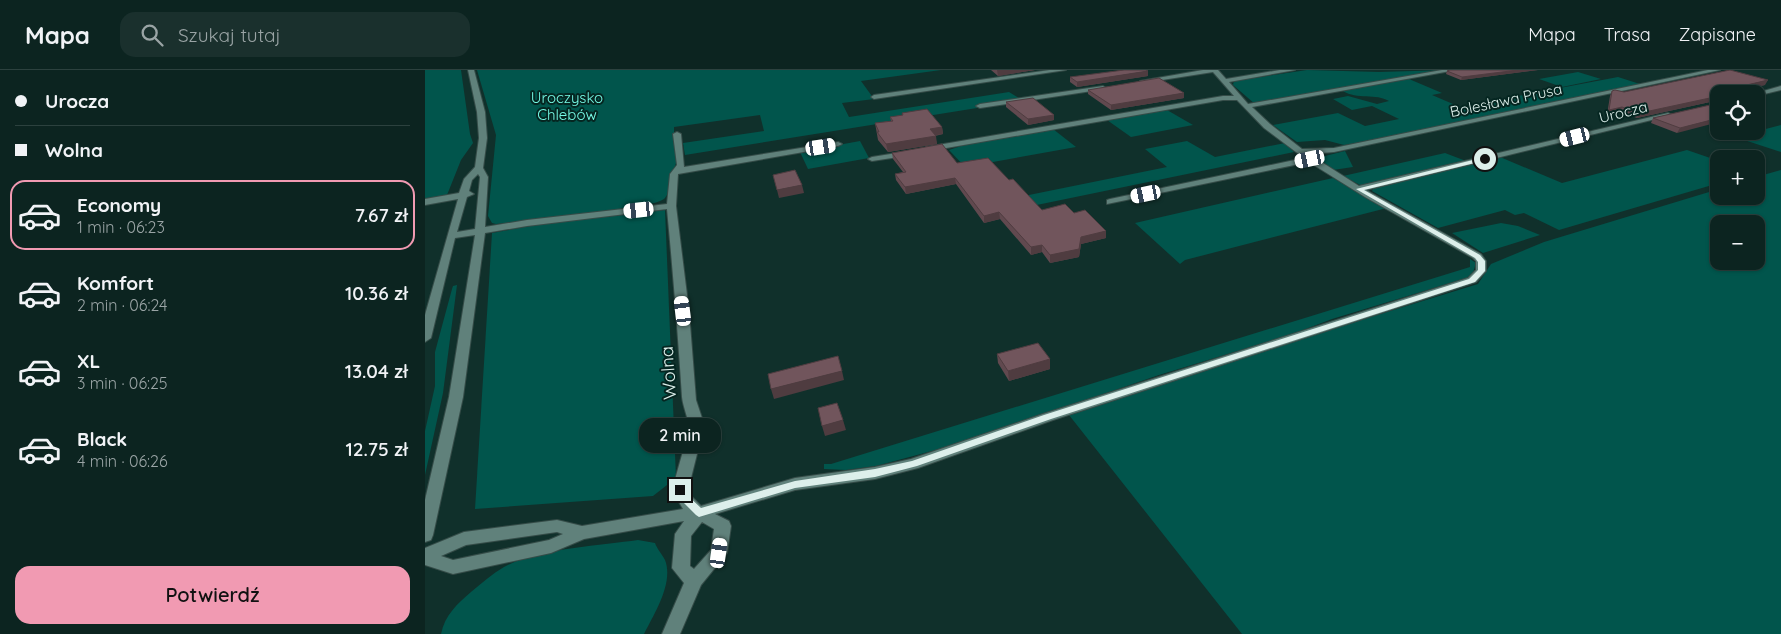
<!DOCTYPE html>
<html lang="pl">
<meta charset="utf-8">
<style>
:root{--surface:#0c2420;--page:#1a302d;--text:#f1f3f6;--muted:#9aa4a5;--line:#2c413e;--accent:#f19ab2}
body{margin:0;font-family:Quicksand,sans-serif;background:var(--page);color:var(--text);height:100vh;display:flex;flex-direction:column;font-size:19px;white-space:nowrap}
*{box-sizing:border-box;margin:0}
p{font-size:16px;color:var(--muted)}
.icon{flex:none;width:28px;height:28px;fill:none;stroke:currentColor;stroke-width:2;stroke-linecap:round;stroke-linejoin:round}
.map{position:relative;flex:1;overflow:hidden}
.details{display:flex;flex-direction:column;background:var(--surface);width:425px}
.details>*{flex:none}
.guide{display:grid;align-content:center;height:110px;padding:0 15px;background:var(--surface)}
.controls{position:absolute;left:1285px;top:15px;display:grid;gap:10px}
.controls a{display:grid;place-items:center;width:55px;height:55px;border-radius:10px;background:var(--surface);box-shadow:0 1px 4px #0004,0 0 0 1px var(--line);font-size:25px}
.end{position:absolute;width:22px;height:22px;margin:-11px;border:6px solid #ddefeb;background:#111;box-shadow:0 0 0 2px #111}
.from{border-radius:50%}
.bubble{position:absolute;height:35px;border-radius:15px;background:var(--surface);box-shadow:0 1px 4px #0004,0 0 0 1px var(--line);font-size:16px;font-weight:600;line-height:35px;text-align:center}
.car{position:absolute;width:15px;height:30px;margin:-15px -8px;border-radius:6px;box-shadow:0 0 4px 1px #0007;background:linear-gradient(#fff 24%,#345 0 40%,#fff 0 76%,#345 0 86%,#fff 0)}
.guide b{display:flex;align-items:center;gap:18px;height:48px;font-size:19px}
.guide b+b{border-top:1px solid var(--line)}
.guide i{width:12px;height:12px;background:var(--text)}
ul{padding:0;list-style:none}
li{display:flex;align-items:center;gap:15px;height:70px;margin:0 10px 8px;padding:0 5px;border:2px solid transparent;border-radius:15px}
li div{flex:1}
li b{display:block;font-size:19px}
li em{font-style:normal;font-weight:600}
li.current{border-color:var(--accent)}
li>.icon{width:45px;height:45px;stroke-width:1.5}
.cta{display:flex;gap:10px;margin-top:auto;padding:10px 15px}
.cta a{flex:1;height:58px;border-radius:15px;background:var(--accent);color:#111;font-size:20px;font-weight:600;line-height:58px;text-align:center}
header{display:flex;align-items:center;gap:30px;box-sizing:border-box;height:70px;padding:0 25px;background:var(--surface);border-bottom:1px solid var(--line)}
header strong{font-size:24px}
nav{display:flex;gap:28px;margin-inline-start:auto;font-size:18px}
.search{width:350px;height:45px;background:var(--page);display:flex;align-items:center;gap:12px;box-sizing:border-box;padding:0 18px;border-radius:15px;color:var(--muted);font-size:19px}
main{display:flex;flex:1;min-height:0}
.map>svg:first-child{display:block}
.green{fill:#01554c;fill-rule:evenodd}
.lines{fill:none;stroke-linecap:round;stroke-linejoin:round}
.minor-casing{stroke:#354c48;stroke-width:2}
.minor{fill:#60817b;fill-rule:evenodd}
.wall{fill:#61494f}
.shaded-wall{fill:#4f3c40}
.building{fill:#71555c;stroke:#4f3c40}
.route{fill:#ddefeb}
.labels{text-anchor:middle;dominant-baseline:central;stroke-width:4;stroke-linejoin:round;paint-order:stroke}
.far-park-label{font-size:15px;fill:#76fae6;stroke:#052621}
.far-street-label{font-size:15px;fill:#ddefeb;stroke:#052621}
.street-label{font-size:18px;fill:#ddefeb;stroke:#052621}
</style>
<header>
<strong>Mapa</strong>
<div class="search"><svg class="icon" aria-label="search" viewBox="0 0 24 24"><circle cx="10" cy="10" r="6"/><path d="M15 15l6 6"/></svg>Szukaj tutaj</div>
<nav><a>Mapa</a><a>Trasa</a><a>Zapisane</a></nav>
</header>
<main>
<section class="details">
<div class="guide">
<b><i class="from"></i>Urocza</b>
<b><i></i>Wolna</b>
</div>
<ul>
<li class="current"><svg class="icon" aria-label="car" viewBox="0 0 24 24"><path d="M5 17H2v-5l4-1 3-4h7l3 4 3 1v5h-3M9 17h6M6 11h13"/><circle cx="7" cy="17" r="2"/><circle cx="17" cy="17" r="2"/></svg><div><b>Economy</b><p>1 min · 06:23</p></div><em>7.67 zł</em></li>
<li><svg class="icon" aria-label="car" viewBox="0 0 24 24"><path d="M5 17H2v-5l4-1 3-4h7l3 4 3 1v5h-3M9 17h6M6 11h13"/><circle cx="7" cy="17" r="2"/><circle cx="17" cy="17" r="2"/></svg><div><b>Komfort</b><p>2 min · 06:24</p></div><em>10.36 zł</em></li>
<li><svg class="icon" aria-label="car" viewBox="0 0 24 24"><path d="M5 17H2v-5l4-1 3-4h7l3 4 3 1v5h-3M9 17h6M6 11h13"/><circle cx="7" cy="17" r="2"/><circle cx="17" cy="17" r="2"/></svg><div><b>XL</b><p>3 min · 06:25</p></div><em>13.04 zł</em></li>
<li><svg class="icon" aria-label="car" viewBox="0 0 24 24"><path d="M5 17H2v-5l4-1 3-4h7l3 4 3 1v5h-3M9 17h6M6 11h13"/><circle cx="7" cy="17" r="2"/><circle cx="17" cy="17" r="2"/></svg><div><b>Black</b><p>4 min · 06:26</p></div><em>12.75 zł</em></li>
</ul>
<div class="cta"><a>Potwierdź</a></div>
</section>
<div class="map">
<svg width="1356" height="564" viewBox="0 0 1356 564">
<rect width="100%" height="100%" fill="#10302b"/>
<g class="green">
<polygon points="0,0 36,0 45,64 48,73 36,90 22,125 0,129"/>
<path d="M52 0H516L436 11 449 29 417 33 424 47 584 22 597 30 552 35V38L260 85 258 73 339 61 335 45 249 57V75L253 89C246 101 249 117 240 128 230 140 95 151 71 154L67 153 63 146 71 65Z"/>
<polygon points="882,0 954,2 1024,0 830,34 808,15 809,11"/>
<polygon points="1153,2 1176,9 1137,17 1114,9"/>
<path d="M1193 7 1218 15 927 74 919 75 900 70 872 72 848 55 913 43 940 56 974 49 947 36 927 40 908 29 923 26 952 34 964 31C951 23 932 30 918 21L984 9 1017 23 1007 25 1035 37Z"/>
<polygon points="742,40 768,55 706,67 682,50"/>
<polygon points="1356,55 1356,82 1310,67"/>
<polygon points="628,59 651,77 540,97 524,80 536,76"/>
<polygon points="435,71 444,88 383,99 375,82"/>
<polygon points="762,71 790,87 860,73 869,82 602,137 594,127 742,97 720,79"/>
<polygon points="1262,80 1294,91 1294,113 1134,160 1099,143 1090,145 1080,140 1013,158 947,121 949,117 1075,87 1137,113"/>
<polygon points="920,81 928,97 908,100 892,88"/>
<polygon points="1020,83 1041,91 937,116 918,106"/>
<path d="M1356 100V564H817L644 345 871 270 1053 214 1066 194 1119 172 1294 119V126H1331V107ZM1294 154H1331V191H1294Z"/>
<polygon points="908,108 965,140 958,139 760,190 755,194 710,153"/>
<polygon points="240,140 251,408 228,426 50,439 67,163 122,153"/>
<polygon points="1076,153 1093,156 1115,165 1058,183 1027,163"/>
<polygon points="1045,189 1051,193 1048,203 1042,208 907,249 865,265 734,305 533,374 451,396 421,400 399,399 399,394 406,394 1045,197"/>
<polygon points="32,215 18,323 0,405 0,361 10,316 10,282 27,219 28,216"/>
<path d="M213 470 230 473C232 479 237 484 240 490 249 513 229 544 219 564H16C20 545 32 534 46 522 57 513 67 504 79 497 111 479 177 475 213 470Z"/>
</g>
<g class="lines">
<g class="minor-casing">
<g id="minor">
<path d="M43 0H49L60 42 62 68 58 98 63 107 60 157 102 150 242 134 245 104 252 95 248 64 252 62 256 64 259 97 413 72 417 74 413 76 253 104 251 136 264 241 271 330 278 351V360L263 420 267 427 276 436 370 408 450 397 486 389 618 344 1043 208 1051 200V191L1048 188 940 127 884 92 682 134V130L685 129 879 88 839 58 812 30H798L504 81 500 79 501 77 798 26H809L788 2 718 13 715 11 778 0H793L801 9 855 0H870L804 12 823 34 1017 0H1031L827 37 845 54 877 79 909 78 1283 0H1295L909 82 884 84 934 116 1243 43 1247 45 941 120 1056 184 1061 191V201L1051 212 628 350 493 398 450 409 370 420 290 444 304 451 306 456 302 483 276 515 255 564H237L259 513 247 498 250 464 259 451 159 469 126 483 28 504 0 495V478L39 462 132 450 157 456 258 439 247 420 264 360C264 348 258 338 257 327 253 264 248 202 242 139L102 156 60 163 38 327 8 465 6 470 0 472V430L24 327 50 165 30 168 6 268 0 272V245L33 129 0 135V129L34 123 39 109 50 97 54 68 52 42ZM53 104 55 107 50 159 32 162 42 127 49 124 44 121 47 110ZM277 452 289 459 286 480 269 499 265 496 266 466ZM132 462 138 464 124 470 28 490 16 486 41 475Z"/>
<polygon points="625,0 641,0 449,29 446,27 449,25"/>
<polygon points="678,16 681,18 680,19 555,38 551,36 555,34"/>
<polygon points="1356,16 1356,20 1331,26 1331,24 1328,24"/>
<polygon points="484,81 487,81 487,85 447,91 443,89 447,87"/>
</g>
</g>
<use href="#minor" class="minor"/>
</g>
<g class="wall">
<polygon points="566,0 610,0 573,6"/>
<polygon points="1113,0 1036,10 1021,4 1022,1"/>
<polygon points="723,6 652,17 645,12 645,7"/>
<polygon points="1340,15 1301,24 1294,24 1294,30 1212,48 1195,42 1182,45 1185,26 1187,21 1199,22"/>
<polygon points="663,20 759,28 686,40 663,24"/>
<polygon points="581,32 629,45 629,50 603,55 581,37"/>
<polygon points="1294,33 1252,63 1226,53 1228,48"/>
<polygon points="477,43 517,57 518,64 510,66 512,74 463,82 453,70 450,53 466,51 465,47 477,46"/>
<polygon points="467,83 532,93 584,110 617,140 649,143 681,168 656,174 654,187 625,193 617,182 606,185 575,149 559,153 531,114 481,124 471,110 470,104 478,102 468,89"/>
<polygon points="572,284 625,289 625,299 584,311 573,293"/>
</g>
<g class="shaded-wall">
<polygon points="572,0 610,0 573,6"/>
<polygon points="1093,0 1113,0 1036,10 1037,7"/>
<polygon points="723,1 723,6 652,17 652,12"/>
<polygon points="1343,10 1340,15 1301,24 1294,24 1292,22"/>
<polygon points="759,23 759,28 686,40 686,35"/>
<polygon points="1294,26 1294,30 1212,48 1215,43"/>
<polygon points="1340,36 1338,41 1331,43 1331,38"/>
<polygon points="1197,37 1195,42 1182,45 1184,40"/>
<polygon points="629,45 629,50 603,55 603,49"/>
<polygon points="1294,48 1294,52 1252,63 1255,58"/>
<polygon points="517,57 518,64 506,66 505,59"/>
<polygon points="511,66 512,74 463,82 461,74"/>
<polygon points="530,108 531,114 481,124 480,117"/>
<polygon points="377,115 379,123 354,128 352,120"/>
<polygon points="574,142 575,149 559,153 559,146"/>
<polygon points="681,161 681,168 656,174 654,187 625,193 625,185 656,167"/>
<polygon points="617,175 617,182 606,185 606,177"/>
<polygon points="625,289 625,299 584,311 583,301"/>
<polygon points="417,301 419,310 349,329 346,319"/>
<polygon points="418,350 421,360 400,366 397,356"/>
</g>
<g class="building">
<polygon points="699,0 721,0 723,1 652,12 645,7"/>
<polygon points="1025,0 1093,0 1037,7 1022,1"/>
<polygon points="1305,0 1343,10 1292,22 1299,24 1294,24 1294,26 1215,43 1197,37 1184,40 1187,21 1190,20 1199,22"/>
<polygon points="734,8 759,23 686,35 663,20"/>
<polygon points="608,28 629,45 603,49 581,32"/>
<polygon points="1294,33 1294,48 1255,58 1228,48"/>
<polygon points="1331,33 1340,36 1331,38"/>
<polygon points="502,39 517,57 505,59 511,66 461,74 452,62 454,62 450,53 468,51 465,47 478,45 477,43"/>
<polygon points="517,74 532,93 563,88 584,110 588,109 617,140 640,134 649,143 660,140 681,161 656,167 654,179 625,185 617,175 606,177 574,142 559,146 530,108 480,117 470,104 481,102 467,83"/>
<polygon points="370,100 377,115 352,120 348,105"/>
<polygon points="613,273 625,289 583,301 572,284"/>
<polygon points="413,286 417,301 346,319 343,304"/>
<polygon points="412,333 418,350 397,356 393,338"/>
</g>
<polygon class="route" points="1060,87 1062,90 939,120 1055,185 1060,191 1060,201 1050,212 626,349 492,396 450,407 370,418 274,447 271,445 251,425 251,417 258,417 260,423 276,438 370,411 450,399 487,391 619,345 1044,209 1053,200 1053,192 1050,188 931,119"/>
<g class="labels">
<g class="far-park-label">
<text x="142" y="27">Uroczysko<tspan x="142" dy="17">Chlebów</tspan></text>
</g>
<g class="far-street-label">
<text transform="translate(1081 30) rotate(-12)">Bolesława Prusa</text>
<text transform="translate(1198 42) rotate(-14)">Urocza</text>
</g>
<g class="street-label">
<text transform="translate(243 303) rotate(-94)">Wolna</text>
</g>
</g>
</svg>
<div class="controls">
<a><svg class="icon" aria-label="locate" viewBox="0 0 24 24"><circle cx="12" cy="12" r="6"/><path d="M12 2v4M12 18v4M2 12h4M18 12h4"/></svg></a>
<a>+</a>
<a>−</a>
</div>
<i class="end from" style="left:1060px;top:89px"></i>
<i class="end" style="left:255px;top:420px"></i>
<div class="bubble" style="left:214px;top:348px;width:82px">2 min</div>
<i class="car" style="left:1150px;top:67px;rotate:256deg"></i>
<i class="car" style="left:396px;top:77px;rotate:81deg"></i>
<i class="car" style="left:885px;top:89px;rotate:258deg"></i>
<i class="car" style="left:721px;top:124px;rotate:258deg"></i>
<i class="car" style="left:214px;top:140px;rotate:264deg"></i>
<i class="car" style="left:258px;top:241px;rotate:353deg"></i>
<i class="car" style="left:294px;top:483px;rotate:8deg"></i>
</div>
</main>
